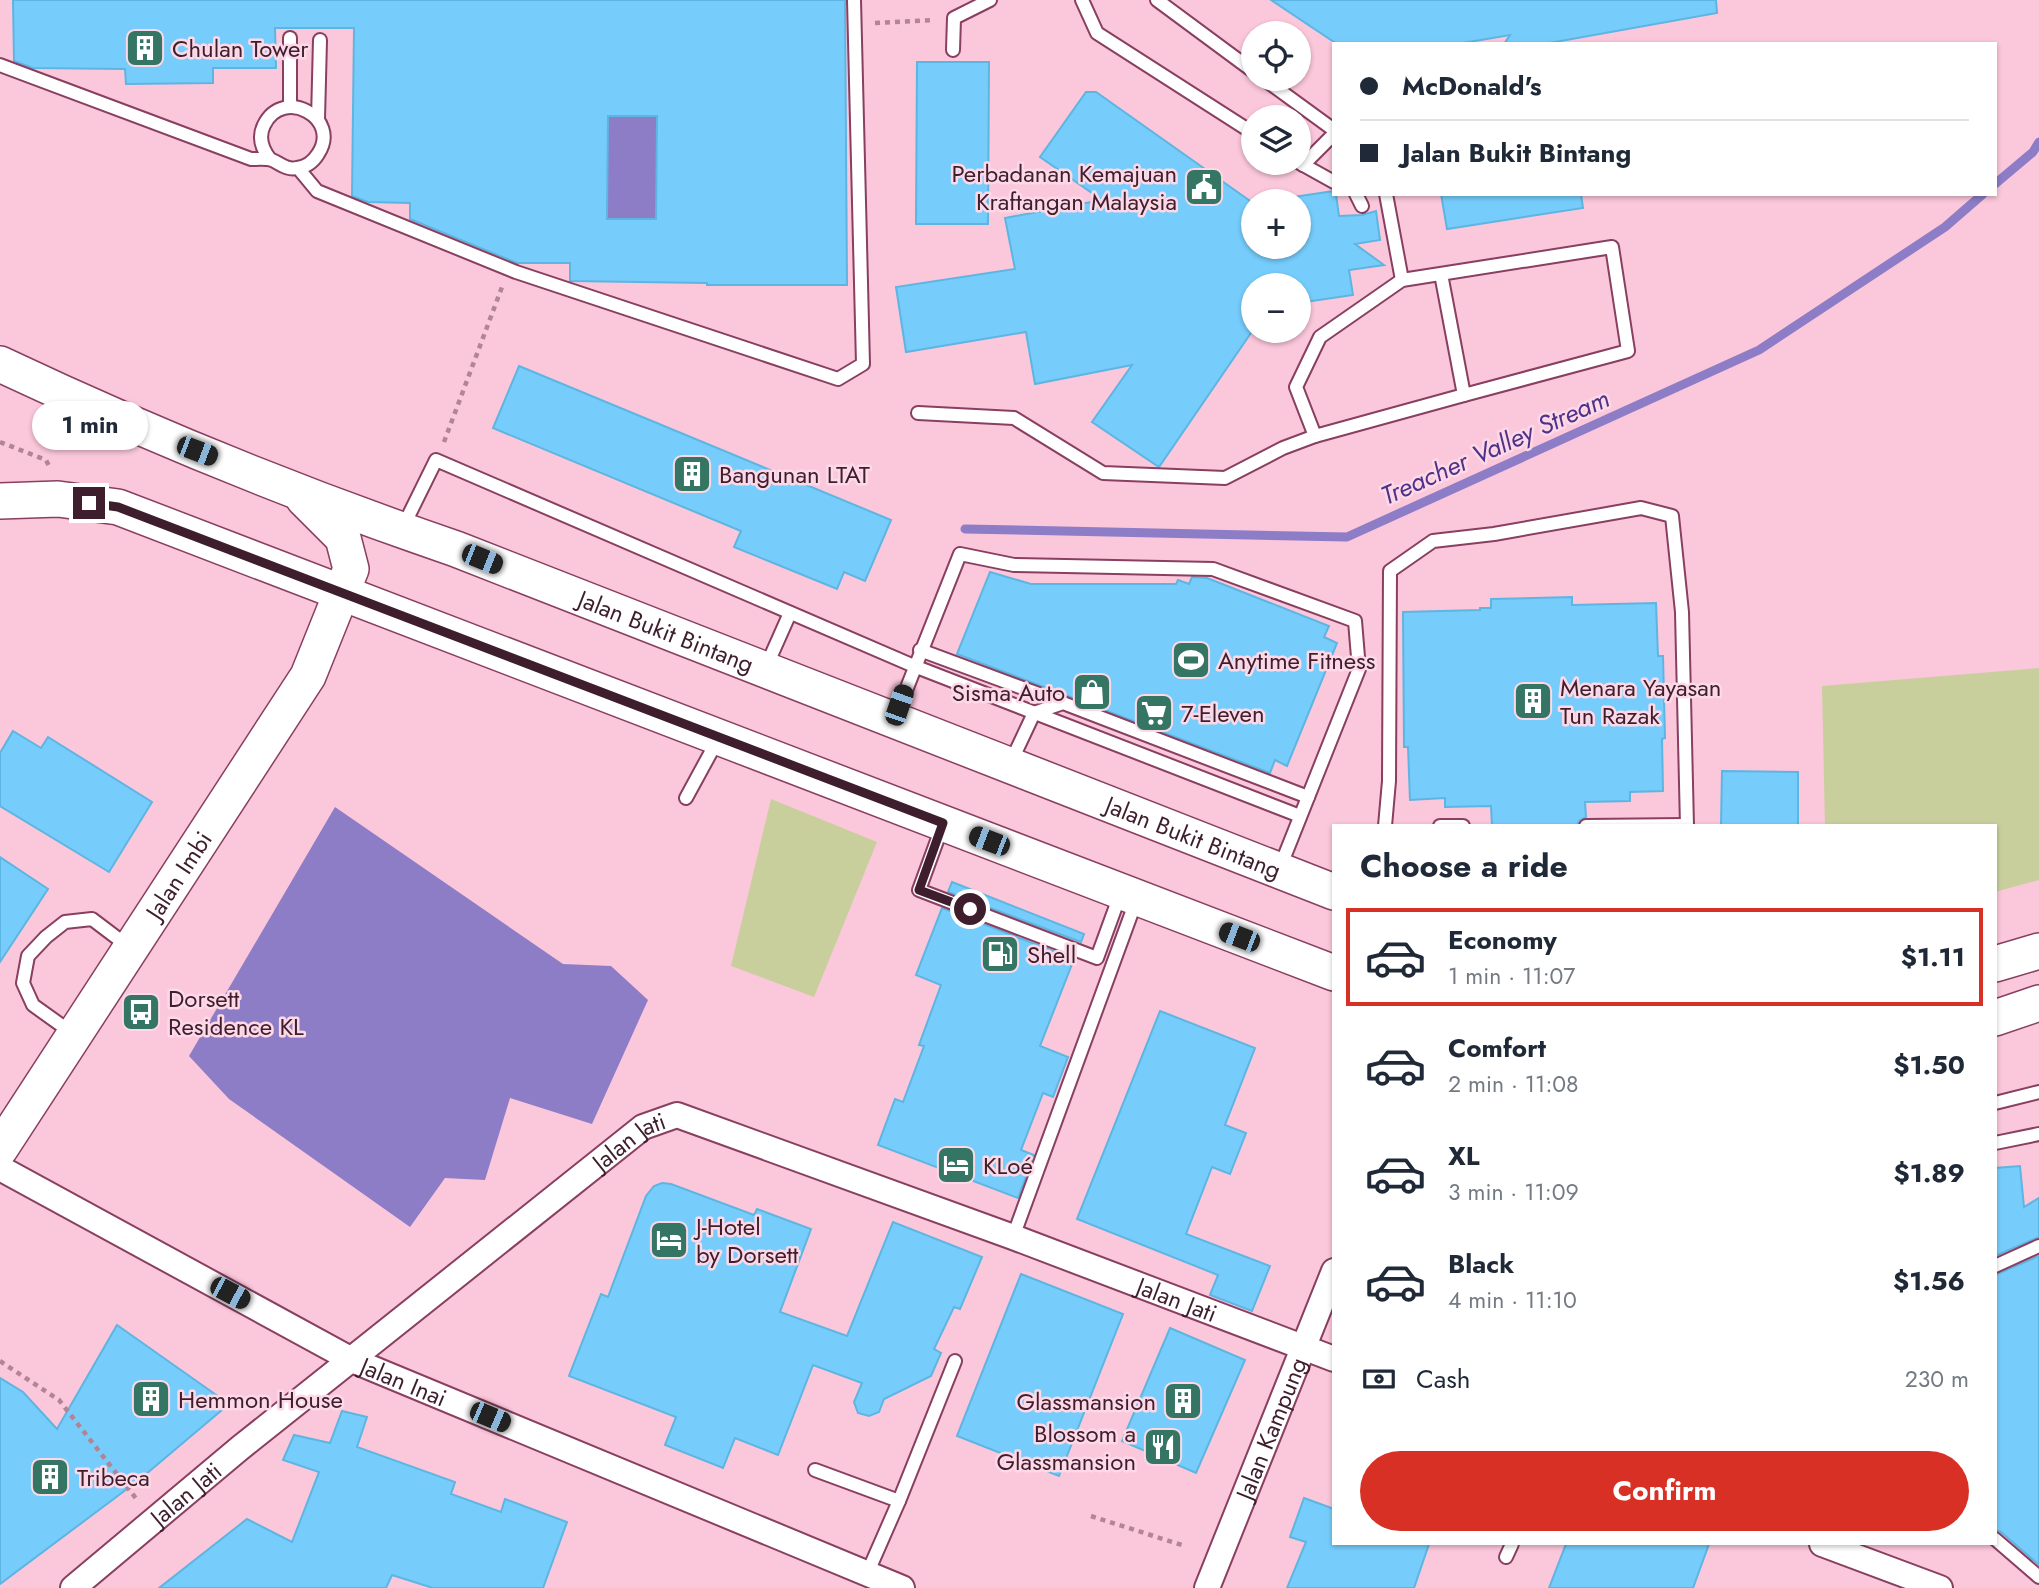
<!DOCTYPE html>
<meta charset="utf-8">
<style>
:root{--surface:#fff;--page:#f2f2f3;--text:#1f2937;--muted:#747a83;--line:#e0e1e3;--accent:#d93025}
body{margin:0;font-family:Jost,sans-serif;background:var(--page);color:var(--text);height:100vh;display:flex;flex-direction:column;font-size:26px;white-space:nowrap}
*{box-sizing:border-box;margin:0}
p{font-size:23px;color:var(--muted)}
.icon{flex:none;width:38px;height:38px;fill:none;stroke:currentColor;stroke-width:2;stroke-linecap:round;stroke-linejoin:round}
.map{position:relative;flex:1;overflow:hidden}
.details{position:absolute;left:1332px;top:824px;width:665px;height:721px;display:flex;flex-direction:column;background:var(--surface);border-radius:0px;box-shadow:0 2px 5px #0004}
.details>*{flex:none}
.banner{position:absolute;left:1332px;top:42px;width:665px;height:154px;border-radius:0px;box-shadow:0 2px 5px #0004;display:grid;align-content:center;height:154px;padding:0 28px;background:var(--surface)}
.fabs{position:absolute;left:1241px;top:21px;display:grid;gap:14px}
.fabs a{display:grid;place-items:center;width:70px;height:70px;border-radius:50%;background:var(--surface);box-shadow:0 2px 5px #0004;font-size:35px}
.end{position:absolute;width:32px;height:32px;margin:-16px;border:9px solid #3e1e2c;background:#fff;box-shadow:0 0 0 4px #fff}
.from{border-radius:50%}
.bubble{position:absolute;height:49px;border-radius:24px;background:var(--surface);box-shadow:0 2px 5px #0004;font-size:23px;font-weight:700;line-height:49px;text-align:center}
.car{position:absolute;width:21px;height:42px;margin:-21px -10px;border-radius:9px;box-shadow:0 0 5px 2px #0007;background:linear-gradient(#222 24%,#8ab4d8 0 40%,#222 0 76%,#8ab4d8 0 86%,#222 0)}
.banner b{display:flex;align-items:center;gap:24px;height:66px;font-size:26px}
.banner b+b{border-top:2px solid var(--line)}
.banner i{width:18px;height:18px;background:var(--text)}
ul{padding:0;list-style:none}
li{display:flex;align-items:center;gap:21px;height:98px;margin:0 14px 10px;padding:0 14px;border:4px solid transparent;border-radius:0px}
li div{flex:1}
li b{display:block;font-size:26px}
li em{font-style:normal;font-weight:700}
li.active{border-color:var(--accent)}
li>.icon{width:63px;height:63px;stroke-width:1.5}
h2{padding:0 28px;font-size:32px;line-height:84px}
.pay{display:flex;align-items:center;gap:18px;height:77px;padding:0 28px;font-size:26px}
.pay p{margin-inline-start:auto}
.action{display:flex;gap:14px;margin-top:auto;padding:14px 28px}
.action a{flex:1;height:80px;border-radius:42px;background:var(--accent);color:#fff;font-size:28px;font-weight:700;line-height:80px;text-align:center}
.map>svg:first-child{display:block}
.green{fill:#c9cf9c}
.water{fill:#8d7cc6}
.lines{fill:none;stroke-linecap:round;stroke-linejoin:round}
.stream{stroke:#8d7cc6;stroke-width:9}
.building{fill:#76cdfc;stroke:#5db5e2;stroke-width:2;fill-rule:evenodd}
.lane-casing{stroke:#883f60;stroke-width:16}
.street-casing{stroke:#883f60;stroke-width:28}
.secondary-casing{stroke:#883f60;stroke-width:38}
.path{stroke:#b18496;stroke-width:4.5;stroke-dasharray:5 5;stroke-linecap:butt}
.lane{stroke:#fff;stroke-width:12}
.street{stroke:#fff;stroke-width:24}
.secondary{stroke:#fff;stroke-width:35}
.route{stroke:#3e1e2c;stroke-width:9}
.labels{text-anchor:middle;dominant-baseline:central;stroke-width:5;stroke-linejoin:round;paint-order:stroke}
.poi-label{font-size:24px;fill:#3e1e2c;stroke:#fdd9e7;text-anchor:start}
.street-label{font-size:24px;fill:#3e1e2c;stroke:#fdd9e7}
.water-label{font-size:26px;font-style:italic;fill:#4e328a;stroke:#fdd9e7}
</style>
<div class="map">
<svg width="2039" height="1588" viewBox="0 0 2039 1588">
<rect width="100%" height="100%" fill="#fbc7db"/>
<g class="green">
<polygon points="2039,668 2039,880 1995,892 1995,826 1825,826 1822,686"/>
<polygon points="771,799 877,842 814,997 731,966"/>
</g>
<g class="water">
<polygon points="608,116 657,116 656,219 557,218 557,185 607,184"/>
<polygon points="335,807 563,964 611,966 648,1000 592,1124 510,1098 485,1180 445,1178 410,1227 229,1099 189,1056"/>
</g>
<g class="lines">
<g class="stream">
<polyline points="1995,184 2033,152 2039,142"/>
<polyline points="965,529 1347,537 1759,350 1945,227 1983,194"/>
</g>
</g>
<g class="building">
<path d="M13 0H845L847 285H707V283L570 281V263H517L410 219V203L368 202 352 196 354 28H275L276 68H213V83L126 84 125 69 33 68 14 61ZM608 116H657L656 219H607Z"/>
<polygon points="1271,0 1716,0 1717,13 1544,44 1504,44 1510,35 1457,44 1337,44"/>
<polygon points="917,62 989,62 988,224 916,224"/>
<polygon points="1086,92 1096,92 1253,203 1253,247 1298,247 1298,201 1266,201 1334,191 1334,194 1336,194 1339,216 1362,215 1376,211 1380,240 1355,244 1384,265 1349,270 1353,295 1298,303 1298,285 1253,285 1253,330 1159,467 1092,422 1132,365 1035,384 1026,332 906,352 896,287 1015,269 1005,218 1102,200 1040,157"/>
<polygon points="1441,194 1581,194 1583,208 1447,229"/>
<polygon points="519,366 891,520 865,581 844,572 837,589 734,547 741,531 493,428"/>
<polygon points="990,572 1031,584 1176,584 1178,580 1189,584 1192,577 1207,578 1329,626 1324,637 1337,643 1287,766 1275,760 1270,773 957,654"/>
<polygon points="1572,597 1572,605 1656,603 1658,656 1663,656 1665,738 1662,739 1663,791 1630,792 1630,801 1585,802 1586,817 1579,821 1577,826 1492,826 1491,806 1445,807 1445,798 1410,800 1408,747 1404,747 1403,612 1480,610 1480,608 1491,608 1491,599"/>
<polygon points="13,731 41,748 48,737 152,802 109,872 0,806 0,753"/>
<polygon points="1722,771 1798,772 1798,826 1721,826"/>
<polygon points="0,857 48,889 0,962"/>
<polygon points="952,882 1084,934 1081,942 948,892"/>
<polygon points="942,908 1074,959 1040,1046 1068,1057 1053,1097 1043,1093 1021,1150 1034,1155 1018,1198 878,1145 895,1099 903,1102 924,1046 919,1045 941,985 916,975"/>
<polygon points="1160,1011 1255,1048 1225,1125 1246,1133 1230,1174 1212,1167 1186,1234 1270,1266 1252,1311 1210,1295 1218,1275 1077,1219"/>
<polygon points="2020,1166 2024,1207 2039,1198 2039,1237 1995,1256 1995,1168"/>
<polygon points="662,1183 671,1184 754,1215 757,1209 811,1229 780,1312 847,1336 893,1222 982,1257 960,1309 954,1307 934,1349 941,1353 931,1376 884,1399 879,1412 869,1416 858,1413 854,1402 862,1383 813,1365 778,1455 735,1438 723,1468 665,1445 676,1417 569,1376 601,1294 608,1297 646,1196 654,1186"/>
<polygon points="2039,1256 2039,1565 2001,1532 1995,1530 1995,1275"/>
<polygon points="1021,1274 1123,1314 1059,1476 957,1436"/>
<polygon points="117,1325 229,1404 139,1480 0,1584 0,1378 23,1392 57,1429"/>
<polygon points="1170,1328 1245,1360 1196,1473 1122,1441"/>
<polygon points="342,1411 367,1417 357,1447 455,1482 451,1494 501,1512 505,1499 567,1522 543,1588 433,1588 392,1575 386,1588 159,1588 247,1519 292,1542 319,1472 283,1460 294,1435 330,1443"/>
<polygon points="1304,1498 1334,1509 1334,1544 1429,1544 1414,1588 1287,1588 1306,1542 1290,1537"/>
<polygon points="1566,1544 1709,1544 1693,1588 1549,1588"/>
</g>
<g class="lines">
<g class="lane-casing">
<g id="lane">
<polyline points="1082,0 1097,33 1253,133"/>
<polyline points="1157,0 1253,71"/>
<polyline points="290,38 290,106"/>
<polyline points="953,50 954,18 990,0"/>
<path d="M0 65 251 159C257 159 266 158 272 160 281 164 286 170 297 168 306 167 313 162 318 154 342 118 283 86 264 125 258 137 262 149 270 159"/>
<polyline points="1264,79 1334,130"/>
<polyline points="318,119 320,40"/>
<polyline points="1298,162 1334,182"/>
<polyline points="1303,165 1334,134"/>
<polyline points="298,168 317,191 516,272 838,379 863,364 854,0"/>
<polyline points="1356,194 1362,206"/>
<polyline points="1386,194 1402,280"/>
<polyline points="918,413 1014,418 1103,473 1225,478 1283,448 1315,436 1464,395"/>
<polyline points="1315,436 1296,387 1320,337 1402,280 1612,247 1628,351 1464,395 1441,274"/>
<polyline points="403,527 436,460 914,666 1300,816"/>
<polyline points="920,650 1063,703"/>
<polyline points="766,667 790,613"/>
<polyline points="895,718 960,554 1014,565 1213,569 1355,621 1359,669 1279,870"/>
<polyline points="1010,764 1034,713 1063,703 1308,797"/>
<polyline points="686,798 717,741"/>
<polyline points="1385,826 1389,781 1390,571 1433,541 1494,534 1641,508 1672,516 1682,612 1687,826"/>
<polyline points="1440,826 1463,826"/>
<polyline points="1586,826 1687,825"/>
<polyline points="942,827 919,890 1097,958 1120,895"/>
<polyline points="72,1033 33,1005 23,983 28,956 46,937 65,922 92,919 129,947"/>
<polyline points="1995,1103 2039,1092"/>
<polyline points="1995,1143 2039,1134"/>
<polyline points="1013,1237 1136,901"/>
<polyline points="1995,1266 2039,1246"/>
<polyline points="815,1470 899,1501"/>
<polyline points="1995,1539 2039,1577"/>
<polyline points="1506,1557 1512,1544"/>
<polyline points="867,1574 899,1501 955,1361"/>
</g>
</g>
<g class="street-casing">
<g id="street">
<path id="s1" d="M0 1168 352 1360 902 1588"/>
<polyline points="1822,1544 1940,1588"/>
<path id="s2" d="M73 1588 240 1448 643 1127 677 1115 1013 1237 1334 1359"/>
<path id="s3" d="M1207 1588 1334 1271"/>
</g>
</g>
<g class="secondary-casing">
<g id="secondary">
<path id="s4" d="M0 364C148 434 301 496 456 549L1334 892"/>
<polyline points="0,501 58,499 118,507 1334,973"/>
<polyline points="1995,964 2039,951"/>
<polyline points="1995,1018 2039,1003"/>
<path id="s5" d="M0 1149 308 676 351 569 343 538 304 499"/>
</g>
</g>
<g class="path">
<polyline points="875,23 933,20"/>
<polyline points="0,442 46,460 50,468"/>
<polyline points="444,442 502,287"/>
<polyline points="0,1361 59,1400 138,1501"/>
<polyline points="1091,1516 1185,1546"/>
</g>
<use href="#lane" class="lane"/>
<use href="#street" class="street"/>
<use href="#secondary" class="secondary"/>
</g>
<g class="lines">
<polyline class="route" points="89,503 118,507 943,823 919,890 970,909"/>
</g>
<defs>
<g id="building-square" transform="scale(2.0125)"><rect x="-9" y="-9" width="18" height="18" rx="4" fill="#357564" stroke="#fdd9e7"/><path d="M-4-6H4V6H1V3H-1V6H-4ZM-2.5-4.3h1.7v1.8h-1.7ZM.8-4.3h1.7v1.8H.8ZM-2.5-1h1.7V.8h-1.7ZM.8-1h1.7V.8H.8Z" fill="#fff"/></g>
<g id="civic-square" transform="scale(2.0125)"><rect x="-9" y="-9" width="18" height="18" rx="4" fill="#357564" stroke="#fdd9e7"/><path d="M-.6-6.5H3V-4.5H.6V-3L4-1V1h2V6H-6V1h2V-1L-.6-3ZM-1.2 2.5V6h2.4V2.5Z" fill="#fff"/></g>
<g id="stadium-square" transform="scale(2.0125)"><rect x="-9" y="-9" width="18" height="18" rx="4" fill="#357564" stroke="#fdd9e7"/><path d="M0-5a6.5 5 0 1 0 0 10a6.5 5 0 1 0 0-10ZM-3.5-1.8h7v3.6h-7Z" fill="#fff"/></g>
<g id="shop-square" transform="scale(2.0125)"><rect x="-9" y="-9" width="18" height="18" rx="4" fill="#357564" stroke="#fdd9e7"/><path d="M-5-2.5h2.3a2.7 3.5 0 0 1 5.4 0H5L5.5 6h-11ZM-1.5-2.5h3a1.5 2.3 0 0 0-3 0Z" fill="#fff"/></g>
<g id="supermarket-square" transform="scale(2.0125)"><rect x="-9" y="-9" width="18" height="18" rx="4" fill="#357564" stroke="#fdd9e7"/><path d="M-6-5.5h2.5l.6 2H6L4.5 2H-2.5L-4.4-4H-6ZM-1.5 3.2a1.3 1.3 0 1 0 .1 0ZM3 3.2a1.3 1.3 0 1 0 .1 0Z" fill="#fff"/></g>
<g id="fuel-square" transform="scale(2.0125)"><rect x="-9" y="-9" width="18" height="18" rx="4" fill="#357564" stroke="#fdd9e7"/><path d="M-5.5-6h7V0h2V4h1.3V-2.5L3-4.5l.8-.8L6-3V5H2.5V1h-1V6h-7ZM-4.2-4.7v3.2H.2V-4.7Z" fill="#fff"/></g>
<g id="bus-square" transform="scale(2.0125)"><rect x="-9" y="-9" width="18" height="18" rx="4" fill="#357564" stroke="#fdd9e7"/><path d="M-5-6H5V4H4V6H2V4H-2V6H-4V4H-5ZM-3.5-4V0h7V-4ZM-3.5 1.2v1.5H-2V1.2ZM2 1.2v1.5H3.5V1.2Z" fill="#fff"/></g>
<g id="hotel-square" transform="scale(2.0125)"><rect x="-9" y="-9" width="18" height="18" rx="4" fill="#357564" stroke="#fdd9e7"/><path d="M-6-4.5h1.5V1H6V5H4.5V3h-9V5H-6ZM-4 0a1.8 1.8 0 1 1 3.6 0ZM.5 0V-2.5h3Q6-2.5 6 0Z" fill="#fff"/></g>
<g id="restaurant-square" transform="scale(2.0125)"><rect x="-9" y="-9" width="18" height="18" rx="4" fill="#357564" stroke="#fdd9e7"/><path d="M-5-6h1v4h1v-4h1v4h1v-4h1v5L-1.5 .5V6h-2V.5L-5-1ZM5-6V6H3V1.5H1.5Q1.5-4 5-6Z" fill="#fff"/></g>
</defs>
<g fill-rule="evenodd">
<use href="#building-square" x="145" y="48"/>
<use href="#civic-square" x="1204" y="187"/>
<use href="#building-square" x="692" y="474"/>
<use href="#stadium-square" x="1191" y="660"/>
<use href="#shop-square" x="1092" y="692"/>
<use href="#building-square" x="1533" y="701"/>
<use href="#supermarket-square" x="1154" y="713"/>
<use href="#fuel-square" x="1000" y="954"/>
<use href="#bus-square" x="141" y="1012"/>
<use href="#hotel-square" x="956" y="1165"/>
<use href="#hotel-square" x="669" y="1240"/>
<use href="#building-square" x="151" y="1399"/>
<use href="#building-square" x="1183" y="1401"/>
<use href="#restaurant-square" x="1163" y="1447"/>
<use href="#building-square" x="50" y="1477"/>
</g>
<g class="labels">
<g class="poi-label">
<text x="172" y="48">Chulan Tower</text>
<text x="1177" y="173" text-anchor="end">Perbadanan Kemajuan<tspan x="1177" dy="28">Kraftangan Malaysia</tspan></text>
<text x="719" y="474">Bangunan LTAT</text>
<text x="1218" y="660">Anytime Fitness</text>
<text x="1560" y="687">Menara Yayasan<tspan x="1560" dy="28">Tun Razak</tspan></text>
<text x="1065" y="692" text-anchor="end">Sisma Auto</text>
<text x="1181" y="713">7-Eleven</text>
<text x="1027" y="954">Shell</text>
<text x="168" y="998">Dorsett<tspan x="168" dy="28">Residence KL</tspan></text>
<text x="983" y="1165">KLoé</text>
<text x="696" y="1226">J-Hotel<tspan x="696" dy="28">by Dorsett</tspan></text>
<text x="178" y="1399">Hemmon House</text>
<text x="1156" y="1401" text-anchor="end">Glassmansion</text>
<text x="1136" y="1433" text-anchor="end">Blossom a<tspan x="1136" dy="28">Glassmansion</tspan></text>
<text x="77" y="1477">Tribeca</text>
</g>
<g class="street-label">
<text stroke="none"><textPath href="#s4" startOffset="718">Jalan Bukit Bintang</textPath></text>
<text stroke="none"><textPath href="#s4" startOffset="1284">Jalan Bukit Bintang</textPath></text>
<text stroke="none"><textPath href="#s5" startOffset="327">Jalan Imbi</textPath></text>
<text stroke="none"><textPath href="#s2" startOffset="714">Jalan Jati</textPath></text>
<text stroke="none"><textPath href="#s2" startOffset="1302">Jalan Jati</textPath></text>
<text stroke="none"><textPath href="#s1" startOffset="457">Jalan Inai</textPath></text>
<text stroke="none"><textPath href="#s3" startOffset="172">Jalan Kampung</textPath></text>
<text stroke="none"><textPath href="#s2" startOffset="147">Jalan Jati</textPath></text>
</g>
<g class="water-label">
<text transform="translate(1495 447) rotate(-24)">Treacher Valley Stream</text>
</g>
</g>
</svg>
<div class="fabs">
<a><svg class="icon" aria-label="locate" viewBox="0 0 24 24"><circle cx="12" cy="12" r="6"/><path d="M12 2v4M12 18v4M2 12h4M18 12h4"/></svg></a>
<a><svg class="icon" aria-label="layers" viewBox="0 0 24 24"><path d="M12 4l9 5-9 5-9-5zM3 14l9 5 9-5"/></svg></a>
<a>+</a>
<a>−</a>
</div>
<i class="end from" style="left:970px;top:909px"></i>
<i class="end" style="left:89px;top:503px"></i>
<div class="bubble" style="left:32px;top:401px;width:116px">1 min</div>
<i class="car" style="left:197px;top:451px;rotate:111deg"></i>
<i class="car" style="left:482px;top:559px;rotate:112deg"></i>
<i class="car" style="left:899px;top:705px;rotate:19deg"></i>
<i class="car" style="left:989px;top:841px;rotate:291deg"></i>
<i class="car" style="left:1239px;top:937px;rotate:291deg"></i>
<i class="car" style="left:230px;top:1293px;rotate:118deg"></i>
<i class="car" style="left:490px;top:1417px;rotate:113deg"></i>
<div class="banner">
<b><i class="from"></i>McDonald's</b>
<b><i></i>Jalan Bukit Bintang</b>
</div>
<section class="details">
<h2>Choose a ride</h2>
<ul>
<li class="active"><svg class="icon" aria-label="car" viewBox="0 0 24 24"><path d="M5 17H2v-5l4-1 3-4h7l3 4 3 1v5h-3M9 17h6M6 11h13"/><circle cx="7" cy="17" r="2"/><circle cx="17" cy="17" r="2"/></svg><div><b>Economy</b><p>1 min · 11:07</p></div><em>$1.11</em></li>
<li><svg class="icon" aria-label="car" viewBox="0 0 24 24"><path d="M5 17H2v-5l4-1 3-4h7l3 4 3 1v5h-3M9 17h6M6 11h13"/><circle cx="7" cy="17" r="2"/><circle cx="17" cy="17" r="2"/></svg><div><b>Comfort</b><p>2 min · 11:08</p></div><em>$1.50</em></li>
<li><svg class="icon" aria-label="car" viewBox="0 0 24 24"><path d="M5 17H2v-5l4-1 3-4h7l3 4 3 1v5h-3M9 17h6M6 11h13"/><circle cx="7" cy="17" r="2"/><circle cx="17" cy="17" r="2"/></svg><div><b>XL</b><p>3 min · 11:09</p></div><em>$1.89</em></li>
<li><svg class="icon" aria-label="car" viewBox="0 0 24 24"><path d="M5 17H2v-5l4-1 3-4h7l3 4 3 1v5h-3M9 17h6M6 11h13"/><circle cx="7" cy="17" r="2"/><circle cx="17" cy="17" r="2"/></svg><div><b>Black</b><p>4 min · 11:10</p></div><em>$1.56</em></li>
</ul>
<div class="pay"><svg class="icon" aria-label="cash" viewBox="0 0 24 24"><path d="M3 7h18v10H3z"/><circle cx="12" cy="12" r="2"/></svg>Cash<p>230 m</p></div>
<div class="action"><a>Confirm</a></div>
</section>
</div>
